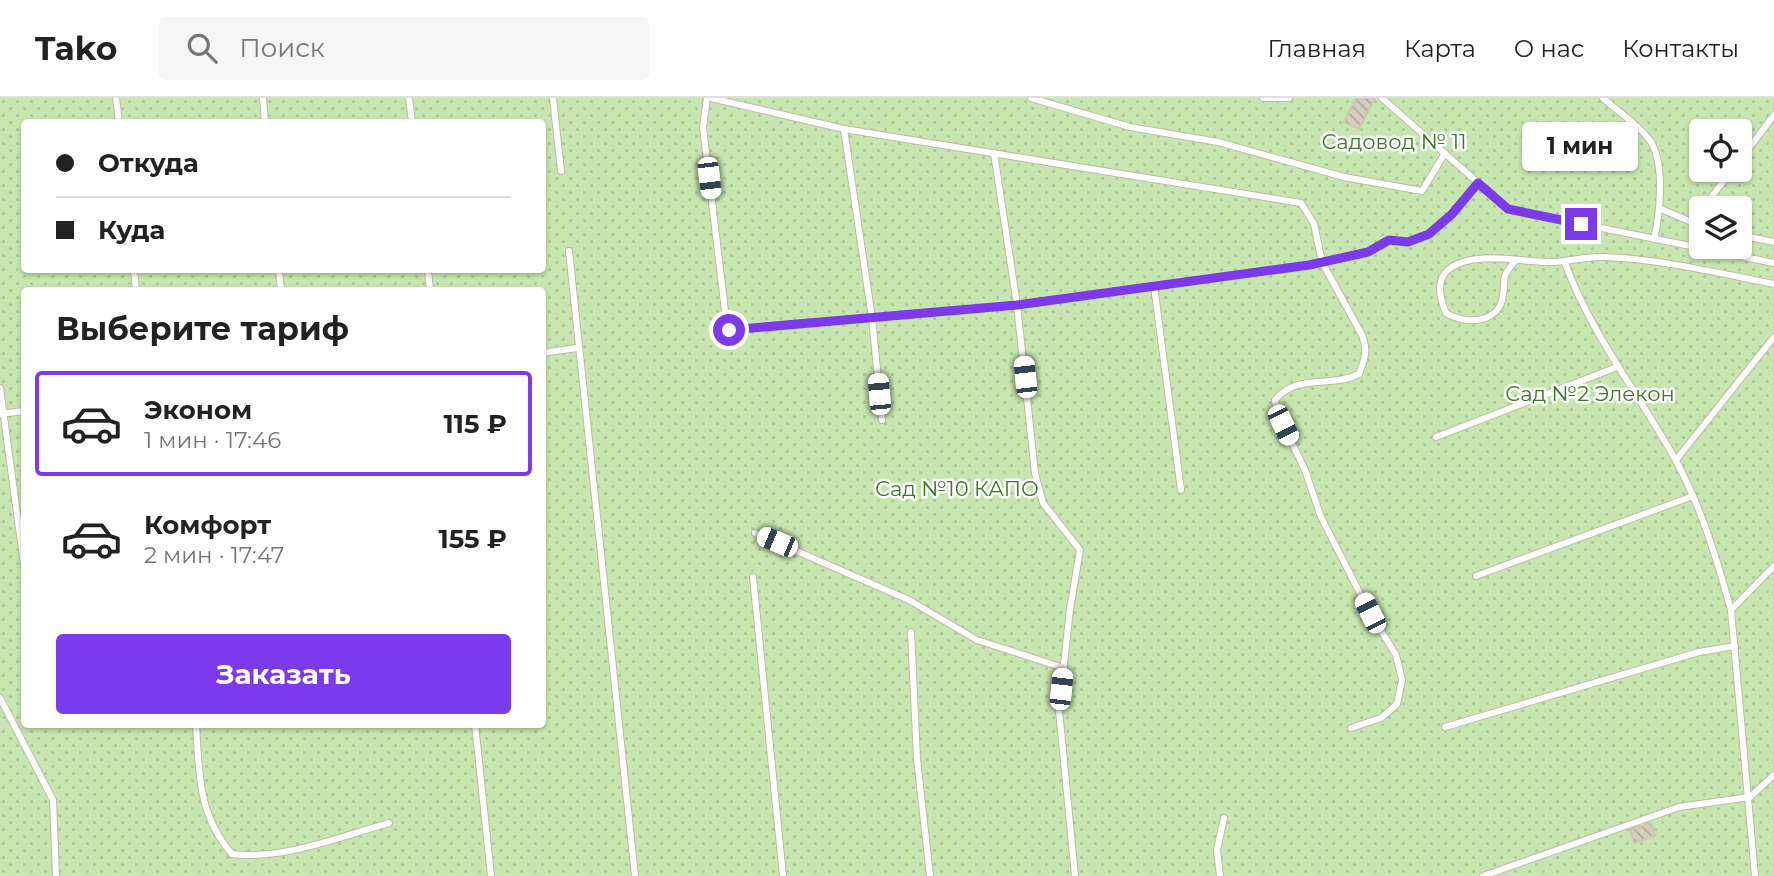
<!DOCTYPE html>
<html lang="ru">
<meta charset="utf-8">
<style>
:root{--surface:#fff;--page:#f6f6f6;--text:#222;--muted:#767676;--line:#e0e0e0;--accent:#7c3aed}
body{margin:0;font-family:Montserrat,sans-serif;background:var(--page);color:var(--text);height:100vh;display:flex;flex-direction:column;font-size:26px;white-space:nowrap}
*{box-sizing:border-box;margin:0}
p{font-size:23px;color:var(--muted)}
.icon{flex:none;width:38px;height:38px;fill:none;stroke:currentColor;stroke-width:2;stroke-linecap:round;stroke-linejoin:round}
.map{position:relative;flex:1;overflow:hidden}
.details{position:absolute;left:21px;top:189px;width:525px;height:441px;display:flex;flex-direction:column;background:var(--surface);border-radius:7px;box-shadow:0 2px 5px #0004}
.details>*{flex:none}
.top-card{position:absolute;left:21px;top:21px;width:525px;height:154px;border-radius:7px;box-shadow:0 2px 5px #0004;display:grid;align-content:center;height:154px;padding:0 35px;background:var(--surface)}
.buttons{position:absolute;left:1689px;top:21px;display:grid;gap:14px}
.buttons a{display:grid;place-items:center;width:63px;height:63px;border-radius:7px;background:var(--surface);box-shadow:0 2px 5px #0004;font-size:35px}
.end{position:absolute;width:32px;height:32px;margin:-16px;border:9px solid #7c3aed;background:#fff;box-shadow:0 0 0 4px #fff}
.from{border-radius:50%}
.bubble{position:absolute;height:49px;border-radius:7px;background:var(--surface);box-shadow:0 2px 5px #0004;font-size:23px;font-weight:700;line-height:49px;text-align:center}
.car{position:absolute;width:21px;height:42px;margin:-21px -10px;border-radius:9px;box-shadow:0 0 5px 2px #0007;background:linear-gradient(#fff 24%,#345 0 40%,#fff 0 76%,#345 0 86%,#fff 0)}
.top-card b{display:flex;align-items:center;gap:24px;height:66px;font-size:26px}
.top-card b+b{border-top:2px solid var(--line)}
.top-card i{width:18px;height:18px;background:var(--text)}
ul{padding:0;list-style:none}
li{display:flex;align-items:center;gap:21px;height:105px;margin:0 14px 10px;padding:0 21px;border:4px solid transparent;border-radius:7px}
li div{flex:1}
li b{display:block;font-size:26px}
li em{font-style:normal;font-weight:700}
li.current{border-color:var(--accent)}
li>.icon{width:63px;height:63px;stroke-width:1.5}
h2{padding:0 35px;font-size:32px;line-height:84px}
.primary-button{display:flex;gap:14px;margin-top:auto;padding:14px 35px}
.primary-button a{flex:1;height:80px;border-radius:7px;background:var(--accent);color:#fff;font-size:28px;font-weight:700;line-height:80px;text-align:center}
header{display:flex;align-items:center;gap:42px;box-sizing:border-box;height:98px;padding:0 35px;background:var(--surface);border-bottom:2px solid var(--line)}
header strong{font-size:33px}
nav{display:flex;gap:38px;margin-inline-start:auto;font-size:24px}
.search{width:490px;height:63px;background:var(--page);display:flex;align-items:center;gap:18px;box-sizing:border-box;padding:0 24px;border-radius:7px;color:var(--muted);font-size:26px}
.map>svg:first-child{display:block}
.grass{fill:url(#grass-dots);fill-rule:evenodd}
.building{fill:url(#building-back-hatch);stroke:#cfc7af;stroke-width:2}
.lines{fill:none;stroke-linecap:round;stroke-linejoin:round}
.lane-casing{stroke:#bfbaa9;stroke-width:8}
.lane{stroke:#fff;stroke-width:6}
.route{stroke:#7c3aed;stroke-width:9}
.labels{text-anchor:middle;dominant-baseline:central;stroke-width:5;stroke-linejoin:round;paint-order:stroke}
.park-label{font-size:21px;fill:#3e7829;stroke:#fff}
</style>
<header>
<strong>Tako</strong>
<div class="search"><svg class="icon" aria-label="search" viewBox="0 0 24 24"><circle cx="10" cy="10" r="6"/><path d="M15 15l6 6"/></svg>Поиск</div>
<nav><a>Главная</a><a>Карта</a><a>О нас</a><a>Контакты</a></nav>
</header>
<div class="map">
<svg width="1774" height="778" viewBox="0 0 1774 778">
<defs>
<pattern id="grass-dots" width="8" height="8" patternUnits="userSpaceOnUse" patternTransform="scale(1.75)"><rect width="8" height="8" fill="#c8e7b0"/><path d="M2 2h.1M6 6h.1" fill="none" stroke="#adc798" stroke-width="1.8" stroke-linecap="round"/></pattern>
<pattern id="building-back-hatch" width="6" height="6" patternUnits="userSpaceOnUse" patternTransform="scale(1.75)"><rect width="6" height="6" fill="#d5cebc"/><path d="M-1 5l2 2M0 0l6 6M5-1l2 2" fill="none" stroke="#afa99a"/></pattern>
</defs>
<rect width="100%" height="100%" fill="#f3f1e7"/>
<path class="grass" d="M0 0H1774V778H0ZM24 24H542V172H24ZM1701 33H1740V72H1701ZM1701 110H1740V149H1701ZM24 192H542V626H24Z"/>
<g class="building">
<polygon points="1356,0 1375,0 1359,31 1344,24"/>
<polygon points="1651,725 1655,738 1634,745 1630,732"/>
</g>
<g class="lines">
<g class="lane-casing">
<g id="lane">
<polyline points="116,0 119,24"/>
<polyline points="263,0 265,24"/>
<polyline points="409,0 412,24"/>
<polyline points="553,0 561,73"/>
<polyline points="707,0 703,29 729,246"/>
<path d="M711 0 844 31 1301 105 1314 126 1322 164 1362 237C1368 252 1365 261 1359 276 1332 290 1297 275 1275 302L1277 314 1305 372 1321 419 1370 515 1396 557 1402 582 1397 606 1381 620 1351 630"/>
<polyline points="1031,0 1130,29 1218,44 1344,79 1422,93 1445,55"/>
<polyline points="1263,0 1289,0"/>
<polyline points="1382,0 1508,111 1774,165"/>
<path d="M1603 0C1617 13 1636 25 1648 40 1666 61 1660 115 1654 141"/>
<polyline points="844,31 872,220 882,322"/>
<polyline points="994,55 1017,207 1035,375 1043,405 1080,452 1070,511 1059,612 1075,778"/>
<polyline points="1740,62 1774,17"/>
<polyline points="1703,110 1732,72"/>
<polyline points="1661,111 1701,128"/>
<polyline points="1697,127 1701,116"/>
<polyline points="1740,137 1774,144"/>
<polyline points="569,153 635,778"/>
<path d="M1515 163C1500 181 1506 178 1503 197 1500 226 1465 227 1446 215 1440 201 1435 182 1449 171 1472 153 1518 163 1545 164 1565 165 1584 158 1604 159 1661 161 1718 175 1774 186"/>
<path d="M1565 165C1591 236 1639 296 1675 361 1701 408 1717 462 1731 512L1755 778"/>
<polyline points="134,172 136,192"/>
<polyline points="279,172 281,192"/>
<polyline points="428,172 430,192"/>
<polyline points="1154,188 1181,392"/>
<polyline points="729,232 1017,207 1309,167 1368,154 1389,142 1407,144 1429,136 1452,116 1478,85"/>
<polyline points="542,255 577,250"/>
<polyline points="0,290 24,467"/>
<polyline points="0,316 24,313"/>
<polyline points="1436,339 1617,269"/>
<polyline points="1676,362 1774,239"/>
<polyline points="755,435 909,502 977,542 1064,570"/>
<polyline points="1476,478 1693,398"/>
<polyline points="753,479 783,778"/>
<polyline points="1731,512 1774,468"/>
<polyline points="911,534 917,661 930,778"/>
<polyline points="0,600 53,702 56,778"/>
<path d="M196 626C199 675 198 717 232 756 284 762 339 739 389 725"/>
<polyline points="475,626 491,778"/>
<polyline points="1445,629 1699,554 1735,548"/>
<polyline points="1220,778 1217,752 1224,720"/>
<polyline points="1483,778 1679,709 1750,699 1774,677"/>
</g>
</g>
<use href="#lane" class="lane"/>
</g>
<g class="lines">
<polyline class="route" points="729,232 1017,207 1309,167 1368,154 1389,142 1408,144 1429,136 1452,116 1478,85 1508,111 1581,126"/>
</g>
<g class="labels">
<g class="park-label">
<text x="1394" y="43">Садовод № 11</text>
<text x="1590" y="295">Сад №2 Элекон</text>
<text x="957" y="390">Сад №10 КАПО</text>
</g>
</g>
</svg>
<div class="buttons">
<a><svg class="icon" aria-label="locate" viewBox="0 0 24 24"><circle cx="12" cy="12" r="6"/><path d="M12 2v4M12 18v4M2 12h4M18 12h4"/></svg></a>
<a><svg class="icon" aria-label="layers" viewBox="0 0 24 24"><path d="M12 4l9 5-9 5-9-5zM3 14l9 5 9-5"/></svg></a>
</div>
<i class="end from" style="left:729px;top:232px"></i>
<i class="end" style="left:1581px;top:126px"></i>
<div class="bubble" style="left:1522px;top:24px;width:116px">1 мин</div>
<i class="car" style="left:709px;top:80px;rotate:173deg"></i>
<i class="car" style="left:1025px;top:279px;rotate:354deg"></i>
<i class="car" style="left:879px;top:296px;rotate:355deg"></i>
<i class="car" style="left:1283px;top:327px;rotate:154deg"></i>
<i class="car" style="left:777px;top:444px;rotate:293deg"></i>
<i class="car" style="left:1370px;top:515px;rotate:333deg"></i>
<i class="car" style="left:1061px;top:591px;rotate:6deg"></i>
<div class="top-card">
<b><i class="from"></i>Откуда</b>
<b><i></i>Куда</b>
</div>
<section class="details">
<h2>Выберите тариф</h2>
<ul>
<li class="current"><svg class="icon" aria-label="car" viewBox="0 0 24 24"><path d="M5 17H2v-5l4-1 3-4h7l3 4 3 1v5h-3M9 17h6M6 11h13"/><circle cx="7" cy="17" r="2"/><circle cx="17" cy="17" r="2"/></svg><div><b>Эконом</b><p>1 мин · 17:46</p></div><em>115 ₽</em></li>
<li><svg class="icon" aria-label="car" viewBox="0 0 24 24"><path d="M5 17H2v-5l4-1 3-4h7l3 4 3 1v5h-3M9 17h6M6 11h13"/><circle cx="7" cy="17" r="2"/><circle cx="17" cy="17" r="2"/></svg><div><b>Комфорт</b><p>2 мин · 17:47</p></div><em>155 ₽</em></li>
</ul>
<div class="primary-button"><a>Заказать</a></div>
</section>
</div>
